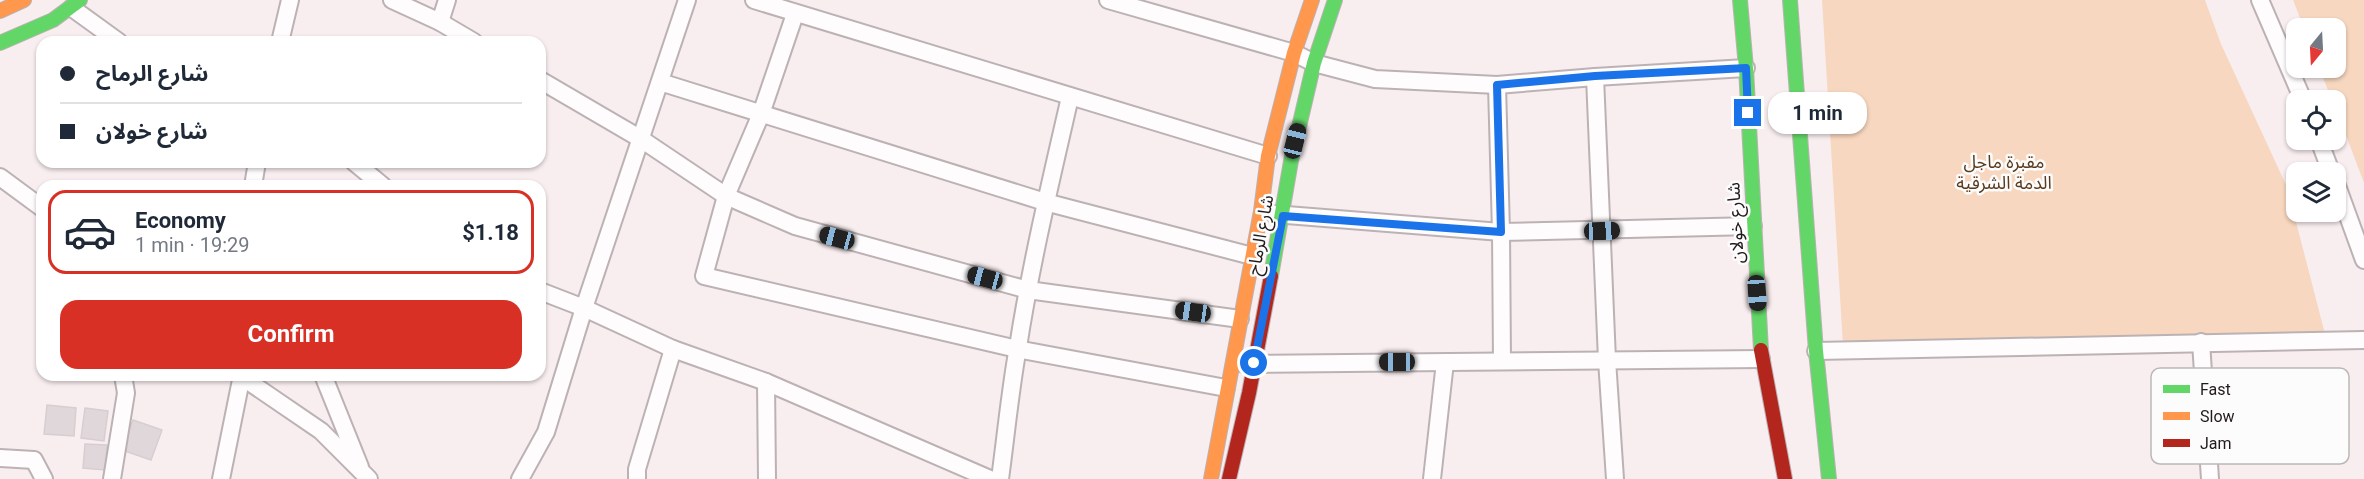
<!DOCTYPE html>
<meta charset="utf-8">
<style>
:root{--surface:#fff;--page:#f6f6f7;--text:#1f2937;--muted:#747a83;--line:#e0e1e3;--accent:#d93025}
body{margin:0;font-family:Roboto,"Noto Sans Arabic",sans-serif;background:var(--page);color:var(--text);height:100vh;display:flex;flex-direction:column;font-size:22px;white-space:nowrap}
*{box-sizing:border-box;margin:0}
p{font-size:20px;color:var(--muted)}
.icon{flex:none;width:33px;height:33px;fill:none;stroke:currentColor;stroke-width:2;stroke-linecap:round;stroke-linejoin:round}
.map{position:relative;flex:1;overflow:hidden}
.drawer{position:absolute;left:36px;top:180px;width:510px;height:201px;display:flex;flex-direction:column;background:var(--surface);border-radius:18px;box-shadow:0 2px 4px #0004}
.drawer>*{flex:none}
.hud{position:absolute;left:36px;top:36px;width:510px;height:132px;border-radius:18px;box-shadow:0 2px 4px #0004;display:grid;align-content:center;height:132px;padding:0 24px;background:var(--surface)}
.needle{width:39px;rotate:198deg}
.tools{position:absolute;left:2286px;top:18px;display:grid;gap:12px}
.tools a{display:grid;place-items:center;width:60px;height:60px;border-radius:12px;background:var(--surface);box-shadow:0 2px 4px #0004;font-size:30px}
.end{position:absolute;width:27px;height:27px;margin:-14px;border:8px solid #1a73e8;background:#fff;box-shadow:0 0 0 3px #fff}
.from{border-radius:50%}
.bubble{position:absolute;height:42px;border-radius:18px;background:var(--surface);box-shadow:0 2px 4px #0004;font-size:20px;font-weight:700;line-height:42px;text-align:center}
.car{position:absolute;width:18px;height:36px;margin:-18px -9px;border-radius:8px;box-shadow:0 0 4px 2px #0007;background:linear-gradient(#222 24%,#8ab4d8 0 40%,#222 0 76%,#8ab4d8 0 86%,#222 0)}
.hud b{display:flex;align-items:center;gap:21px;height:57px;font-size:22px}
.hud b+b{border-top:2px solid var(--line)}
.hud i{width:15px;height:15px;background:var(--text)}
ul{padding:10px 0 0;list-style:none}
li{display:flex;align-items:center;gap:18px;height:84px;margin:0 12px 9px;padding:0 12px;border:3px solid transparent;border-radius:18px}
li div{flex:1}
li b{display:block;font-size:22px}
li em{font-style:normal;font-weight:700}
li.selected{border-color:var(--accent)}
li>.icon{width:54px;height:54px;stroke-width:1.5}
.action{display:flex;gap:12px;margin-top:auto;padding:12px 24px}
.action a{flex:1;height:69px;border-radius:18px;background:var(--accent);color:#fff;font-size:24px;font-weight:700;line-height:69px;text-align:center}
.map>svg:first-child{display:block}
.green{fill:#f7d7bf}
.building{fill:#e0d7da;stroke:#d7ced1;stroke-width:1.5}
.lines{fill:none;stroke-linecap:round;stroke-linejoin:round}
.street-casing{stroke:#bcb2b4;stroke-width:20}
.fast-casing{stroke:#bcb2b4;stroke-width:16}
.slow-casing{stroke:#bcb2b4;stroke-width:16}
.jam-casing{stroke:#bcb2b4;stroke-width:16}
.street{stroke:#fefcfd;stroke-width:16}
.fast{stroke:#63d668;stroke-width:14}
.slow{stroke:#ff974d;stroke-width:14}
.jam{stroke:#b3261e;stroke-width:14}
.route{stroke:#1a73e8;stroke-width:8}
.labels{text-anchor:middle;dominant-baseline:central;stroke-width:5;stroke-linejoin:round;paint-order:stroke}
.park-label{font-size:18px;fill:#593b1e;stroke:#fcfcfc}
.street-label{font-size:18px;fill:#221a1b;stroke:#fcfcfc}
.key{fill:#fcfcfc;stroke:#bbb8b8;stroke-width:1.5}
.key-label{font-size:16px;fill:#221a1b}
</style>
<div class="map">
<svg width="2364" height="479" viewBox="0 0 2364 479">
<rect width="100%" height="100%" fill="#f9eeef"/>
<g class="green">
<polygon points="1822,0 2205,0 2221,44 2287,187 2325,334 1843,346"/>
<polygon points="2293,0 2364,0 2364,183 2336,109 2336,100 2332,100 2319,68 2336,68 2336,28 2304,28"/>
</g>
<g class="building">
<polygon points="47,405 76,408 74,436 44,434"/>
<polygon points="85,408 108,411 104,441 81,438"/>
<polygon points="133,420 162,430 151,460 122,450"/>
<polygon points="85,444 107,445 105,470 83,468"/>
</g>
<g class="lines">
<g class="street-casing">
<g id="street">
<polyline points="392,0 440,22 474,42"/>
<polyline points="754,0 1268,156"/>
<polyline points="1108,0 1294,53 1314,63 1375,79 1497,85 1595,77 1746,68"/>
<polyline points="2260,0 2303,100"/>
<polyline points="72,8 119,42"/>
<polyline points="795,14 761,114 726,196 704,276 1017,349 1226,388"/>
<polyline points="440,22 447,0"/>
<polyline points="280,42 290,0"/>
<polyline points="1595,77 1607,360 1615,479"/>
<polyline points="540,80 641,139 726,196 795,226 1028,290 1240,319"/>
<polyline points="660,82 1045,202 1252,256"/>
<polyline points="1497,85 1501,232 1502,361"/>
<polyline points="2319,140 2331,172"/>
<polyline points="354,162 383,186"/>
<polyline points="0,177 42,208"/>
<polyline points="2336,183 2364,260"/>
<polyline points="253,186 257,162"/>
<polyline points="1274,214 1501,232 1753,226"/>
<polyline points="540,291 584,308 673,349 766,382 990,479"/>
<polyline points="2201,342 2210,479"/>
<polyline points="1816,351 2364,340"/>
<polyline points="1244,364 1761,359"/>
<polyline points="239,375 321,431 369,479"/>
<polyline points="323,375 360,467"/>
<polyline points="766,382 767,479"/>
<polyline points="0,458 34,460 44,479"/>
<polyline points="112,479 126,393 123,375"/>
<polyline points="221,479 242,375"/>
<polyline points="520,479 546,432 584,308 687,0"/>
<polyline points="637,479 637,469 673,349"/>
<path d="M1000 479C1006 435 1010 391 1018 347 1031 263 1051 180 1070 97"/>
<polyline points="1432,479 1445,362"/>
</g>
</g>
<g class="fast-casing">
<g id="fast">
<polyline points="1740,0 1746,68 1761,350"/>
<polyline points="1790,0 1816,351 1829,479"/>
<polyline points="0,43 53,20 80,0"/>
<polyline points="1271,276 1291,161 1314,63 1335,0"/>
</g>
</g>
<g class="slow-casing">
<g id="slow">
<polyline points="0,11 24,0"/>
<polyline points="1211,479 1261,211 1268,156 1294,53 1312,0"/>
</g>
</g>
<g class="jam-casing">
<g id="jam">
<polyline points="1761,350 1785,479"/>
<polyline points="1229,479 1249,393 1271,276"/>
</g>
</g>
<use href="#street" class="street"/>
<use href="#fast" class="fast"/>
<use href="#slow" class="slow"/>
<use href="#jam" class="jam"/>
</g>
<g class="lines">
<polyline class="route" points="1254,363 1283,216 1501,232 1497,85 1595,76 1746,68 1748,113"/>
</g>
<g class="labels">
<g class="park-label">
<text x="2004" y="161">مقبرة ماجل<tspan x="2004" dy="21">الدمة الشرقية</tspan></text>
</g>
<g class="street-label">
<text transform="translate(1735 223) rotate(-93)">شارع خولان</text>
<text transform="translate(1260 235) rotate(-80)">شارع الرماح</text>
</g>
</g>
<rect x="2151" y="368" width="198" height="96" rx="9" class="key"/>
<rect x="2163" y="385" width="27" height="8" fill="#63d668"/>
<rect x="2163" y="412" width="27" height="8" fill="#ff974d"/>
<rect x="2163" y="439" width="27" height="8" fill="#b3261e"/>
<g class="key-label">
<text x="2200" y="395">Fast</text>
<text x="2200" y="422">Slow</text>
<text x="2200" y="449">Jam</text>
</g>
</svg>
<div class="tools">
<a><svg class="needle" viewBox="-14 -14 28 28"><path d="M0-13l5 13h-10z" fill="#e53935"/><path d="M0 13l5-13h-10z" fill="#747a83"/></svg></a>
<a><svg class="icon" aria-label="locate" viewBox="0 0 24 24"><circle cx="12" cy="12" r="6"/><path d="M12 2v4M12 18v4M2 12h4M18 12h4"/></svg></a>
<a><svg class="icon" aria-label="layers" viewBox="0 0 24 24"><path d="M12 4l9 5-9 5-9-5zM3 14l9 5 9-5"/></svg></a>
</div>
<i class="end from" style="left:1254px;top:363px"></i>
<i class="end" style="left:1748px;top:113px"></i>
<div class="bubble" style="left:1768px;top:92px;width:99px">1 min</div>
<i class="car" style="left:1295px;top:141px;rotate:14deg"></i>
<i class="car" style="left:1602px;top:231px;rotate:88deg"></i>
<i class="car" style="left:837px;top:238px;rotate:285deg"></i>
<i class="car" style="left:985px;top:278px;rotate:285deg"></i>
<i class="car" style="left:1757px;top:293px;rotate:176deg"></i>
<i class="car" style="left:1193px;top:312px;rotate:278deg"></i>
<i class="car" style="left:1397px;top:362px;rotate:270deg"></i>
<div class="hud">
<b><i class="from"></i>شارع الرماح</b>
<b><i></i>شارع خولان</b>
</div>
<section class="drawer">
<ul>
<li class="selected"><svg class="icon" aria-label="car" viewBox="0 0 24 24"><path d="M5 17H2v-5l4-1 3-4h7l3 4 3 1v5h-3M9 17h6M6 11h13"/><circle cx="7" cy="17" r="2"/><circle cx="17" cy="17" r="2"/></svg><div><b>Economy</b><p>1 min · 19:29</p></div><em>$1.18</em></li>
</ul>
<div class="action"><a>Confirm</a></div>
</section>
</div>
